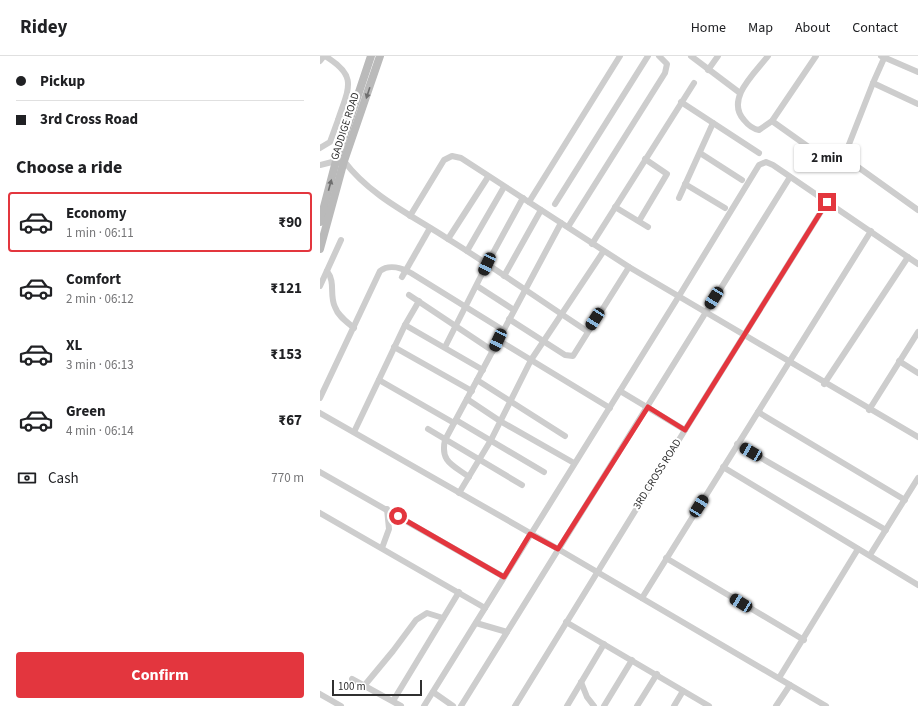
<!DOCTYPE html>
<meta charset="utf-8">
<style>
:root{--surface:#fff;--page:#f2f2f2;--text:#202124;--muted:#757577;--line:#e0e0e0;--accent:#e3363e}
body{margin:0;font-family:"Source Sans 3",sans-serif;background:var(--page);color:var(--text);height:100vh;display:flex;flex-direction:column;font-size:15px;white-space:nowrap}
*{box-sizing:border-box;margin:0}
p{font-size:13px;color:var(--muted)}
.icon{flex:none;width:22px;height:22px;fill:none;stroke:currentColor;stroke-width:2;stroke-linecap:round;stroke-linejoin:round}
.map{position:relative;flex:1;overflow:hidden}
.details{display:flex;flex-direction:column;background:var(--surface);width:320px}
.details>*{flex:none}
.hud{display:grid;align-content:center;height:88px;padding:0 16px;background:var(--surface)}
.scale{position:absolute;left:12px;bottom:10px;width:90px;box-sizing:border-box;padding-left:4px;border:2px solid #303030;border-top:0;font-size:11px;line-height:14px;white-space:nowrap;color:#303030;-webkit-text-stroke:3px #fff;paint-order:stroke}
.end{position:absolute;width:18px;height:18px;margin:-9px;border:5px solid #e3363e;background:#fff;box-shadow:0 0 0 2px #fff}
.from{border-radius:50%}
.bubble{position:absolute;height:28px;border-radius:4px;background:var(--surface);box-shadow:0 1px 3px #0004;font-size:13px;font-weight:700;line-height:28px;text-align:center}
.car{position:absolute;width:12px;height:24px;margin:-12px -6px;border-radius:5px;box-shadow:0 0 3px 1px #0007;background:linear-gradient(#222 24%,#8ab4d8 0 40%,#222 0 76%,#8ab4d8 0 86%,#222 0)}
.hud b{display:flex;align-items:center;gap:14px;height:38px;font-size:15px}
.hud b+b{border-top:1px solid var(--line)}
.hud i{width:10px;height:10px;background:var(--text)}
ul{padding:0;list-style:none}
li{display:flex;align-items:center;gap:12px;height:60px;margin:0 8px 6px;padding:0 8px;border:2px solid transparent;border-radius:4px}
li div{flex:1}
li b{display:block;font-size:15px}
li em{font-style:normal;font-weight:700}
li.active{border-color:var(--accent)}
li>.icon{width:36px;height:36px;stroke-width:1.5}
h2{padding:0 16px;font-size:18px;line-height:48px}
.pay{display:flex;align-items:center;gap:10px;height:44px;padding:0 16px;font-size:15px}
.pay p{margin-inline-start:auto}
.action{display:flex;gap:8px;margin-top:auto;padding:8px 16px}
.action a{flex:1;height:46px;border-radius:4px;background:var(--accent);color:#fff;font-size:16px;font-weight:700;line-height:46px;text-align:center}
header{display:flex;align-items:center;gap:24px;box-sizing:border-box;height:56px;padding:0 20px;background:var(--surface);border-bottom:1px solid var(--line)}
header strong{font-size:19px}
nav{display:flex;gap:22px;margin-inline-start:auto;font-size:14px}
main{display:flex;flex:1;min-height:0}
.map>svg:first-child{display:block}
.lines{fill:none;stroke-linecap:round;stroke-linejoin:round}
.minor{stroke:#cdcdcd;stroke-width:6}
.secondary{stroke:#bababa;stroke-width:8}
.oneway{fill:#6e6e6e}
.route{stroke:#e3363e;stroke-width:5}
.labels{text-anchor:middle;dominant-baseline:central;stroke-width:4;stroke-linejoin:round;paint-order:stroke}
.street-label{font-size:11px;fill:#303030;stroke:#fff}
</style>
<header>
<strong>Ridey</strong>
<nav><a>Home</a><a>Map</a><a>About</a><a>Contact</a></nav>
</header>
<main>
<section class="details">
<div class="hud">
<b><i class="from"></i>Pickup</b>
<b><i></i>3rd Cross Road</b>
</div>
<h2>Choose a ride</h2>
<ul>
<li class="active"><svg class="icon" aria-label="car" viewBox="0 0 24 24"><path d="M5 17H2v-5l4-1 3-4h7l3 4 3 1v5h-3M9 17h6M6 11h13"/><circle cx="7" cy="17" r="2"/><circle cx="17" cy="17" r="2"/></svg><div><b>Economy</b><p>1 min · 06:11</p></div><em>₹90</em></li>
<li><svg class="icon" aria-label="car" viewBox="0 0 24 24"><path d="M5 17H2v-5l4-1 3-4h7l3 4 3 1v5h-3M9 17h6M6 11h13"/><circle cx="7" cy="17" r="2"/><circle cx="17" cy="17" r="2"/></svg><div><b>Comfort</b><p>2 min · 06:12</p></div><em>₹121</em></li>
<li><svg class="icon" aria-label="car" viewBox="0 0 24 24"><path d="M5 17H2v-5l4-1 3-4h7l3 4 3 1v5h-3M9 17h6M6 11h13"/><circle cx="7" cy="17" r="2"/><circle cx="17" cy="17" r="2"/></svg><div><b>XL</b><p>3 min · 06:13</p></div><em>₹153</em></li>
<li><svg class="icon" aria-label="car" viewBox="0 0 24 24"><path d="M5 17H2v-5l4-1 3-4h7l3 4 3 1v5h-3M9 17h6M6 11h13"/><circle cx="7" cy="17" r="2"/><circle cx="17" cy="17" r="2"/></svg><div><b>Green</b><p>4 min · 06:14</p></div><em>₹67</em></li>
</ul>
<div class="pay"><svg class="icon" aria-label="cash" viewBox="0 0 24 24"><path d="M3 7h18v10H3z"/><circle cx="12" cy="12" r="2"/></svg>Cash<p>770 m</p></div>
<div class="action"><a>Confirm</a></div>
</section>
<div class="map">
<svg width="598" height="650" viewBox="0 0 598 650">
<rect width="100%" height="100%" fill="#fff"/>
<g class="lines">
<g class="minor">
<path d="M5 0C38 20 29 31 18 64"/>
<polyline points="371,0 420,37"/>
<path d="M448 0C435 17 405 43 424 64 428 69 432 73 439 74L452 65 496 0"/>
<polyline points="561,0 598,16"/>
<polyline points="565,0 553,27 524,101 598,154"/>
<polyline points="0,5 4,0"/>
<polyline points="388,14 398,0"/>
<polyline points="553,27 598,48"/>
<polyline points="361,46 439,97"/>
<polyline points="452,65 504,102"/>
<polyline points="0,92 10,86 18,64 33,55"/>
<polyline points="380,97 422,124"/>
<path d="M0 109 16 105H24C50 140 93 160 128 183 175 212 221 245 267 275"/>
<polyline points="365,128 405,152"/>
<polyline points="359,142 393,67"/>
<polyline points="209,146 300,0"/>
<polyline points="235,148 328,0"/>
<polyline points="295,151 328,171"/>
<polyline points="90,160 124,104 132,100 141,102 309,211 598,381"/>
<polyline points="319,165 347,118 325,103"/>
<polyline points="248,171 345,17 347,8 339,0"/>
<polyline points="128,183 168,121"/>
<polyline points="272,188 374,27"/>
<polyline points="147,195 184,131"/>
<path d="M7 215C16 227 9 239 15 251 18 260 27 266 34 272"/>
<polyline points="184,220 221,154"/>
<polyline points="82,221 110,172"/>
<polyline points="0,230 21,184"/>
<polyline points="157,230 194,254"/>
<polyline points="89,239 173,295"/>
<polyline points="189,263 245,299 253,300 309,211"/>
<polyline points="85,269 163,314"/>
<polyline points="178,284 290,352"/>
<polyline points="74,291 152,335"/>
<polyline points="125,291 167,208 203,142"/>
<polyline points="579,305 598,317"/>
<polyline points="59,324 134,367"/>
<polyline points="157,324 245,380"/>
<polyline points="504,328 588,201"/>
<polyline points="300,335 365,374"/>
<path d="M0 342 60 215C69 208 82 212 91 217L183 274"/>
<polyline points="147,343 180,365 254,407"/>
<polyline points="549,354 598,276"/>
<polyline points="438,356 585,444"/>
<polyline points="0,357 238,493 506,650"/>
<polyline points="136,364 224,416"/>
<polyline points="108,373 202,429"/>
<polyline points="34,376 85,269 99,245"/>
<polyline points="417,388 566,474"/>
<polyline points="403,411 598,529"/>
<polyline points="0,416 184,521"/>
<path d="M149 421C133 409 120 406 125 384L241 167"/>
<polyline points="139,437 171,384 211,304 283,196"/>
<polyline points="0,457 165,552"/>
<polyline points="62,492 69,473 67,453"/>
<polyline points="550,499 598,422"/>
<polyline points="346,502 484,584"/>
<polyline points="322,542 551,175"/>
<polyline points="246,566 389,650"/>
<polyline points="156,567 187,576"/>
<polyline points="459,622 538,493"/>
<polyline points="32,623 81,650"/>
<polyline points="261,626 267,641 274,650"/>
<polyline points="44,630 73,595 96,564 107,557 123,562"/>
<polyline points="113,636 133,650"/>
<polyline points="0,638 21,650"/>
<polyline points="73,645 139,536"/>
<polyline points="104,650 359,240 439,109 446,106 453,109 598,208"/>
<polyline points="141,650 470,121"/>
<polyline points="195,650 365,374 507,146"/>
<polyline points="247,650 284,588"/>
<polyline points="284,650 312,604"/>
<polyline points="317,650 337,618"/>
<polyline points="354,650 363,635"/>
<polyline points="456,650 470,629"/>
</g>
<g class="secondary">
<polyline points="0,166 16,105 51,0"/>
<polyline points="0,193 24,105 60,0"/>
</g>
</g>
<defs><path id="oneway-solid" d="M-6-.8H1V-3.2L6.5 0L1 3.2V.8H-6Z"/></defs>
<g class="oneway">
<use href="#oneway-solid" transform="translate(48 37) rotate(108)"/>
<use href="#oneway-solid" transform="translate(10 129) rotate(-75)"/>
</g>
<g class="lines">
<polyline class="route" points="78,460 184,521 210,478 238,493 328,351 365,374 507,146"/>
</g>
<g class="labels">
<g class="street-label">
<text transform="translate(25 70) rotate(-72)">GADDIGE ROAD</text>
<text transform="translate(337 418) rotate(-58)">3RD CROSS ROAD</text>
</g>
</g>
</svg>
<div class="scale">100 m</div>
<i class="end from" style="left:78px;top:460px"></i>
<i class="end" style="left:507px;top:146px"></i>
<div class="bubble" style="left:474px;top:88px;width:66px">2 min</div>
<i class="car" style="left:167px;top:208px;rotate:205deg"></i>
<i class="car" style="left:394px;top:242px;rotate:212deg"></i>
<i class="car" style="left:275px;top:263px;rotate:213deg"></i>
<i class="car" style="left:178px;top:284px;rotate:205deg"></i>
<i class="car" style="left:431px;top:396px;rotate:300deg"></i>
<i class="car" style="left:379px;top:450px;rotate:32deg"></i>
<i class="car" style="left:421px;top:547px;rotate:301deg"></i>
</div>
</main>
